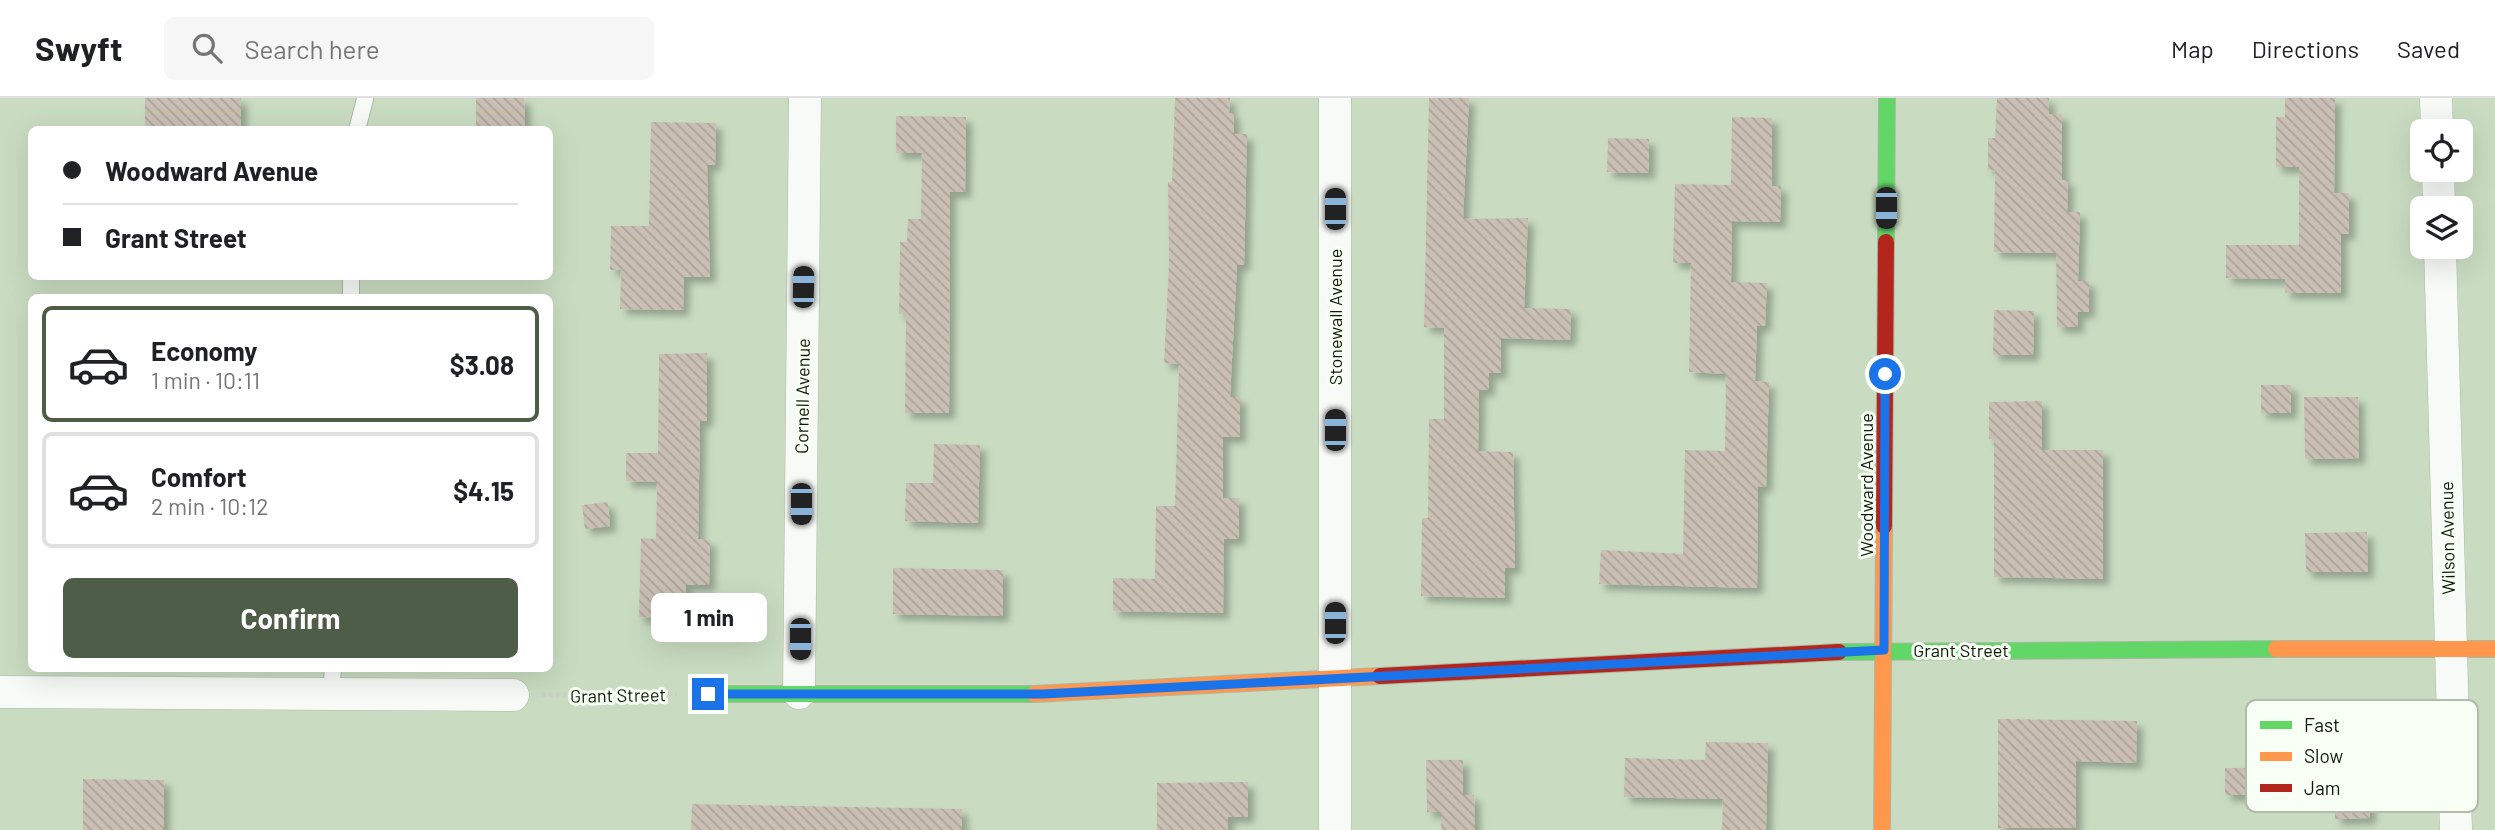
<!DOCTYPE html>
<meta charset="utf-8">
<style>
:root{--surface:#fff;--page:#f6f6f6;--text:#202124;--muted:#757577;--line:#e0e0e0;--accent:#4e5d47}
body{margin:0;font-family:Barlow,sans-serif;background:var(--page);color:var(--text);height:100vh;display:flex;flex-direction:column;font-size:26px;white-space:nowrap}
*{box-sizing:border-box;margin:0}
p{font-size:23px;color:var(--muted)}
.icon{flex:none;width:38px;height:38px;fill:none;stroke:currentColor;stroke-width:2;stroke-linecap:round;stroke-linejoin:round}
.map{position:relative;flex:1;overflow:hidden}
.sheet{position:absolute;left:28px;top:196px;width:525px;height:378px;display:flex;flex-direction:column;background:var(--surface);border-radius:10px;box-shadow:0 7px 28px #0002}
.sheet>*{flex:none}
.banner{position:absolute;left:28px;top:28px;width:525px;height:154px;border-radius:10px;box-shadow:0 7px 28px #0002;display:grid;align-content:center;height:154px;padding:0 35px;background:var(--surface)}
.tools{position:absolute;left:2410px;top:21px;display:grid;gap:14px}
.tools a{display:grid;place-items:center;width:63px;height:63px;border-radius:10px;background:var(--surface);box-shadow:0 7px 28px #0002;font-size:35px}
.end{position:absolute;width:32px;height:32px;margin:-16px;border:9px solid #1a73e8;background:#fff;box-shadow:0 0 0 4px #fff}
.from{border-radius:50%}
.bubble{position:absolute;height:49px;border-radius:10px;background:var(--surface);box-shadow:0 7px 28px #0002;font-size:23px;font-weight:700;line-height:49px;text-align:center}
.car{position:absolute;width:21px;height:42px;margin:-21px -10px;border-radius:9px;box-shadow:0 0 5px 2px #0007;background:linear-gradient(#222 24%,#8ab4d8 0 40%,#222 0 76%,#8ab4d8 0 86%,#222 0)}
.banner b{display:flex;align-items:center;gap:24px;height:66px;font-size:26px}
.banner b+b{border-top:2px solid var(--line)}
.banner i{width:18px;height:18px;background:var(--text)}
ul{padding:12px 0 0;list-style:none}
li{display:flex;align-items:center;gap:21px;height:116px;margin:0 14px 10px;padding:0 21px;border:4px solid var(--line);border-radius:10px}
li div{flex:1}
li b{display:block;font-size:26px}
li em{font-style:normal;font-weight:700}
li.current{border-color:var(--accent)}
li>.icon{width:63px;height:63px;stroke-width:1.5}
.primary-button{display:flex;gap:14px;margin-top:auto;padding:14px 35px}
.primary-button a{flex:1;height:80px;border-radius:10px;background:var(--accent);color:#fff;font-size:28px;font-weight:700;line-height:80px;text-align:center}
header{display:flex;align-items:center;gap:42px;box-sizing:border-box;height:98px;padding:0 35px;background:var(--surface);border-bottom:2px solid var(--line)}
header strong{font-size:33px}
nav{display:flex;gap:38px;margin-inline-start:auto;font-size:24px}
.search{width:490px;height:63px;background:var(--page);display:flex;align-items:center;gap:18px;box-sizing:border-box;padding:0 24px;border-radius:10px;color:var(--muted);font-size:26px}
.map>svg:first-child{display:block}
.building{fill:url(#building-back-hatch);filter:url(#shadow)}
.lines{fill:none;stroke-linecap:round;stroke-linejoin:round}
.lane-casing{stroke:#abb9a4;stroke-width:18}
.street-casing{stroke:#abb9a4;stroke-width:33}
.fast-casing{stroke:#abb9a4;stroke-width:18}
.slow-casing{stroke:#abb9a4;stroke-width:18}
.jam-casing{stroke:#abb9a4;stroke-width:18}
.path{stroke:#cbd0c9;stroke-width:4.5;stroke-dasharray:3.5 3.5;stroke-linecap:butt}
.lane{stroke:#f7faf6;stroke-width:16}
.street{stroke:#f7faf6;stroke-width:32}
.fast{stroke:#63d668;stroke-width:16}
.slow{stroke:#ff974d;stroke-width:16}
.jam{stroke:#b3261e;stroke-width:16}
.route{stroke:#1a73e8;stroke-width:9}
.labels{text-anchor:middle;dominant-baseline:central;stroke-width:6;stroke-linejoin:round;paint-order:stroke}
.street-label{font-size:18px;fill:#0c1806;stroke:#f8fff5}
.key{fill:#f8fff5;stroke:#b1baad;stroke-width:2}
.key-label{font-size:19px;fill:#0c1806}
</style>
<header>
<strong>Swyft</strong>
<div class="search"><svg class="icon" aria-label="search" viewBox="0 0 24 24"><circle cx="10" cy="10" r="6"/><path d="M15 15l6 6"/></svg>Search here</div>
<nav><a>Map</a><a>Directions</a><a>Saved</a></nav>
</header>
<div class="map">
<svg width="2495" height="732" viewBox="0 0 2495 732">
<defs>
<pattern id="building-back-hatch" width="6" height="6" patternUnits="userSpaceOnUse" patternTransform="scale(1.75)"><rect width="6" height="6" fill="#cabfb4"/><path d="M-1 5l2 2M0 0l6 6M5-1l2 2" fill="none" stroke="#aca399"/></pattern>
<filter id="shadow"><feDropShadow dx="6" dy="6" stdDeviation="3.5" flood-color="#0004"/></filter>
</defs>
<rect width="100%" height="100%" fill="#c9dcc1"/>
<g class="building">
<rect x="145" y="0" width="96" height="32"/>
<polygon points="476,0 524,0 525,30 476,30"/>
<polygon points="1175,0 1230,0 1229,15 1234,15 1234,36 1247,36 1244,167 1237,167 1230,299 1240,299 1240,339 1223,339 1223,400 1239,400 1239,441 1224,441 1223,515 1113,513 1113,480 1155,481 1156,408 1175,408 1179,266 1164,265 1169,166 1168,84 1172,84"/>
<polygon points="1429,0 1469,0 1463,121 1528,120 1524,210 1571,211 1570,242 1501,240 1501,275 1489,275 1489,292 1479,292 1478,353 1513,354 1515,470 1505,470 1505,500 1421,498 1422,420 1428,420 1429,321 1444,321 1444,230 1424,229"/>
<polygon points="1997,0 2049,0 2049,16 2062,16 2062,82 2068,82 2067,114 2080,114 2078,183 2089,183 2089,214 2078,214 2078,229 2057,229 2056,155 1994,154 1995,72 1988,72 1988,40 1995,40"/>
<polygon points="2285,0 2335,0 2334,95 2349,95 2349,136 2341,136 2341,195 2285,195 2285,181 2226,180 2226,147 2299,147 2299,69 2276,69 2276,19 2285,19"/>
<polygon points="896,18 966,19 965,94 950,94 949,315 905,315 906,216 899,216 900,144 907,144 908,121 921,121 922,55 896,55"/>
<polygon points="1732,19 1772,20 1772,88 1781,88 1780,124 1732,123 1731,184 1767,185 1765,228 1757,228 1755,283 1769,284 1766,389 1758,388 1757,490 1599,486 1601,452 1683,456 1685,352 1725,353 1726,276 1689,274 1691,165 1673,165 1675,86 1731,87"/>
<polygon points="651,24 716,25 715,67 707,67 710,179 684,179 683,212 620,211 621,172 610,172 611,128 649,128"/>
<polygon points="1608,40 1649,41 1649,75 1607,74"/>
<polygon points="1994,212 2034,213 2033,257 1993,257"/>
<polygon points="707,255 707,323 700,323 698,441 710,442 709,487 686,487 685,520 639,519 641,440 656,441 657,384 626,383 626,355 658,355 659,256"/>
<rect x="2261" y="287" width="30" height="28"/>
<polygon points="2304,299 2358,299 2359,360 2305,361"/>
<polygon points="2042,303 2042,352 2103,352 2103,481 1994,479 1994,341 1989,341 1989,304"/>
<polygon points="934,346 980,347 978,425 905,423 906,385 933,385"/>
<polygon points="608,404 610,428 585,431 582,407"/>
<polygon points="2367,434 2368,474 2306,474 2305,435"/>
<polygon points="893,470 1003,472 1003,518 893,516"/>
<polygon points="2299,616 2380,617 2380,661 2370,661 2370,720 2335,721 2335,660 2258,659 2259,626 2299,626"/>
<polygon points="1998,621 2137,623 2136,665 2076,663 2076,730 1998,730"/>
<polygon points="1706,644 1768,645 1766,732 1722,732 1723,701 1624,699 1625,660 1705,662"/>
<polygon points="1426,662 1463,662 1463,697 1474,697 1475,732 1441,732 1441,714 1427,714"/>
<polygon points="2225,670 2254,670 2255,697 2225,697"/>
<polygon points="83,681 164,682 164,732 83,732"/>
<polygon points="1248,684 1248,719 1228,719 1228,732 1157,732 1157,685"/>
<polygon points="692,706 962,711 962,732 691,732"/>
</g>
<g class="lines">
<g class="lane-casing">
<g id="lane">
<polyline points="357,32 365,1"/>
<polyline points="351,200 351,178"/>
<polyline points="331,596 333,570"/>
</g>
</g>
<g class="street-casing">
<g id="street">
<polyline points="2436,0 2437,33"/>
<polyline points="2438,72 2439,110"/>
<polyline points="2440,149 2456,732"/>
<polyline points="0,594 513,597"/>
<polyline points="799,595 805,0"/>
<polyline points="1335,732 1335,0"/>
</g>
</g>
<g class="fast-casing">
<g id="fast">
<polyline points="1886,144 1887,0"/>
<polyline points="1839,554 2276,551"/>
<polyline points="708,596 1034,596"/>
</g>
</g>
<g class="slow-casing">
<g id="slow">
<polyline points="2276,551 2495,551"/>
<polyline points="1034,596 1380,578"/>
<polyline points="1882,732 1884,428"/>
</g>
</g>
<g class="jam-casing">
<g id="jam">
<polyline points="1884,428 1886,144"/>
<polyline points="1380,578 1839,554"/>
</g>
</g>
<polyline class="path" points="542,597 677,596"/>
<use href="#lane" class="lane"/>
<use href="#street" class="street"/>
<use href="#fast" class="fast"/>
<use href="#slow" class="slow"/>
<use href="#jam" class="jam"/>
</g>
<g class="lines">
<polyline class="route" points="708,596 1043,596 1884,552 1885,276"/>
</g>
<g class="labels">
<g class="street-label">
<text transform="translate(1335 219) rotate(-90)">Stonewall Avenue</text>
<text transform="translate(802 298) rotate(-89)">Cornell Avenue</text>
<text transform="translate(1866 387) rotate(-90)">Woodward Avenue</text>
<text transform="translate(2447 440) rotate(-91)">Wilson Avenue</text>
<text x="1961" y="552">Grant Street</text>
<text transform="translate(618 597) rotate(-1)">Grant Street</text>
</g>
</g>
<rect x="2246" y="602" width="232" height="112" rx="10" class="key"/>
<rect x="2260" y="623" width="32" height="8" fill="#63d668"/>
<rect x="2260" y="654" width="32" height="9" fill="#ff974d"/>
<rect x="2260" y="686" width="32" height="8" fill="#b3261e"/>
<g class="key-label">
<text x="2304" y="634">Fast</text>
<text x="2304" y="665">Slow</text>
<text x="2304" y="697">Jam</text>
</g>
</svg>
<div class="tools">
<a><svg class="icon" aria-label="locate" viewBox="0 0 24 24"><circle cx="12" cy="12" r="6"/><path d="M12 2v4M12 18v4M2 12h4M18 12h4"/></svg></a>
<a><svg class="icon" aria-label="layers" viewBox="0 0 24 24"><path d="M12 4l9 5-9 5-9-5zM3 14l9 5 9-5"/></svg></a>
</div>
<i class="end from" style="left:1885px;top:276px"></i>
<i class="end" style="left:708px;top:596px"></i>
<div class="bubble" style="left:651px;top:495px;width:116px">1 min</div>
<i class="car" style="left:1886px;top:110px;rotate:180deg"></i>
<i class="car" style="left:1335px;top:111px;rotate:0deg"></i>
<i class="car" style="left:803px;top:189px;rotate:1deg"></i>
<i class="car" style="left:1335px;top:332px;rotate:0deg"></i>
<i class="car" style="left:801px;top:406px;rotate:180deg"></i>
<i class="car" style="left:1335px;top:525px;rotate:0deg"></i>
<i class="car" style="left:800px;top:541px;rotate:180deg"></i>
<div class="banner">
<b><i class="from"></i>Woodward Avenue</b>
<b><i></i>Grant Street</b>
</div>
<section class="sheet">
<ul>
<li class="current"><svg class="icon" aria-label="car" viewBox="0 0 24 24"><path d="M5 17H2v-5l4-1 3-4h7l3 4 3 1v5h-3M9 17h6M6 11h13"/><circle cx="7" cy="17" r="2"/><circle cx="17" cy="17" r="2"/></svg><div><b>Economy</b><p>1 min · 10:11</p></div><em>$3.08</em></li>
<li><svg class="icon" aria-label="car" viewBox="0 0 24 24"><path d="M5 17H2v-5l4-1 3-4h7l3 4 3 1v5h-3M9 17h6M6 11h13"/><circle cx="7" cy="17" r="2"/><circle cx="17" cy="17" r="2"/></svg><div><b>Comfort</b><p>2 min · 10:12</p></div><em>$4.15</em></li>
</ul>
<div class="primary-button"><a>Confirm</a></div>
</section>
</div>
